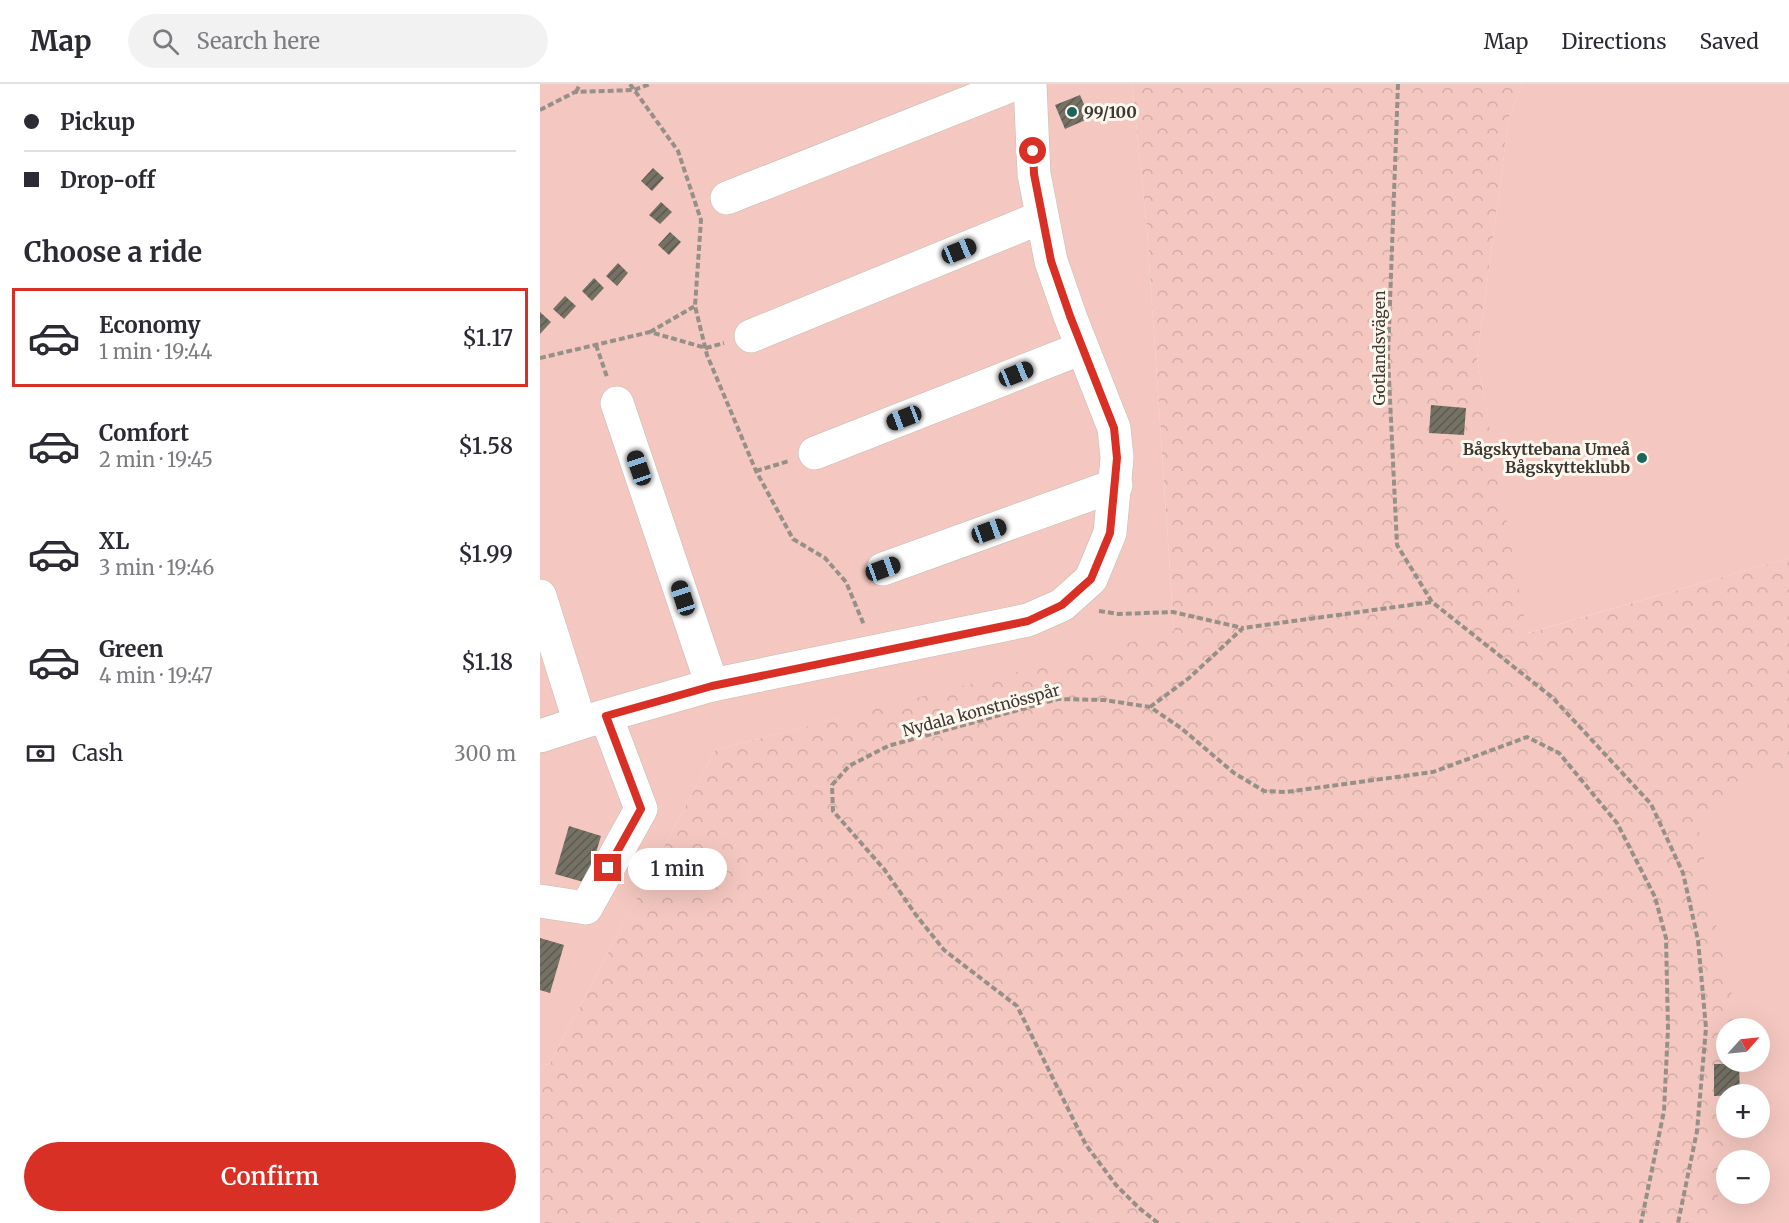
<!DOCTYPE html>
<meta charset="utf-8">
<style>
:root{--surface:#fff;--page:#f2f2f3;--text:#2b2b33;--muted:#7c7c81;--line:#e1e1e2;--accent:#d93025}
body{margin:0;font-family:Merriweather,serif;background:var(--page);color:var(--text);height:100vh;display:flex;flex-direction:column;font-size:22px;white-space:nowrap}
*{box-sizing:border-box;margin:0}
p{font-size:20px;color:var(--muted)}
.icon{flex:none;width:33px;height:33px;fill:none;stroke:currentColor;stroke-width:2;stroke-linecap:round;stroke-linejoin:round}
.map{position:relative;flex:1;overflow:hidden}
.details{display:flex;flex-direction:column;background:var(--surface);width:540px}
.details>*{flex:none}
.hud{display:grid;align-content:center;height:132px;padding:0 24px;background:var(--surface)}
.needle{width:39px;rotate:63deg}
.fabs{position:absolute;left:1176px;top:934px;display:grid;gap:12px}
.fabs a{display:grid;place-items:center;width:54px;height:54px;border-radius:50%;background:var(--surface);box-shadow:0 6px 24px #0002;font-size:30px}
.end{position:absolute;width:27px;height:27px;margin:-14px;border:8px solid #d93025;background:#fff;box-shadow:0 0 0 3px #fff}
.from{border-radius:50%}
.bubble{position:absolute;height:42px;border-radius:21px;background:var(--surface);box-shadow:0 6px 24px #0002;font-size:20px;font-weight:600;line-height:42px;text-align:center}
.car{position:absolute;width:18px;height:36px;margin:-18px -9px;border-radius:8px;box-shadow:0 0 4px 2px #0007;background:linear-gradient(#222 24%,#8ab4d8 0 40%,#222 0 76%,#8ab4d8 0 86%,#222 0)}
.hud b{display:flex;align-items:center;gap:21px;height:57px;font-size:22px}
.hud b+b{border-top:2px solid var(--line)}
.hud i{width:15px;height:15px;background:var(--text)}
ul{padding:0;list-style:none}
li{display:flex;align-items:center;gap:18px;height:99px;margin:0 12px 9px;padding:0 12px;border:3px solid transparent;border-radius:0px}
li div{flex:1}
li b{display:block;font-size:22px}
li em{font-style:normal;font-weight:600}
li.selected{border-color:var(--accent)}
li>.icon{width:54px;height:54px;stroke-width:1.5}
h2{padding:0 24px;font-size:27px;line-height:72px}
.pay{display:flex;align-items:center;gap:15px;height:66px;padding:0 24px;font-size:22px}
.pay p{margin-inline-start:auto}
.primary-button{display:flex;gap:12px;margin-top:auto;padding:12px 24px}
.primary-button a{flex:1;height:69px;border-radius:36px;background:var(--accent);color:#fff;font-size:24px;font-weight:600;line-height:69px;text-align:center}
header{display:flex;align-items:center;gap:36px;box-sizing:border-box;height:84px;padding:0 30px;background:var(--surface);border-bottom:2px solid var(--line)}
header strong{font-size:28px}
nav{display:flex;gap:33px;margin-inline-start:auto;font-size:21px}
.search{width:420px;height:54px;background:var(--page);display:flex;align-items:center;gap:15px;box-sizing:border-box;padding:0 21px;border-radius:33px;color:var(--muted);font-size:22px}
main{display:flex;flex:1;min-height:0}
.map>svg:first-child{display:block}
.forest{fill:url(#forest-crowns);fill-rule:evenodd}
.park{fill:#f4c8c0}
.building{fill:url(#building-hatch)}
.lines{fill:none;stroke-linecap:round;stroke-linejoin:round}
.minor-casing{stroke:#c4bbb0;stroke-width:34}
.path{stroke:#979088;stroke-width:4;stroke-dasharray:6 3;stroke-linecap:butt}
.minor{stroke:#fff;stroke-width:33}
.route{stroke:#d93025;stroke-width:8}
.poi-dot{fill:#1c655b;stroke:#fef7ed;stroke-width:2}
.labels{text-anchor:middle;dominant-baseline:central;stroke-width:6;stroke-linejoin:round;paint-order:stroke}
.poi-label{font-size:16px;font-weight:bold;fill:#3c3934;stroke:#fef7ed;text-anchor:start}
.street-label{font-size:16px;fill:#3c3934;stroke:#fef7ed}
</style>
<header>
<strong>Map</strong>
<div class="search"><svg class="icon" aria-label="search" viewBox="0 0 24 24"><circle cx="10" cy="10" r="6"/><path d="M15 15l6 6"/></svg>Search here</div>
<nav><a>Map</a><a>Directions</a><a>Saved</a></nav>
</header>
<main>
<section class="details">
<div class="hud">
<b><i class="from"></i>Pickup</b>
<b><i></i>Drop-off</b>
</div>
<h2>Choose a ride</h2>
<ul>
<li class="selected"><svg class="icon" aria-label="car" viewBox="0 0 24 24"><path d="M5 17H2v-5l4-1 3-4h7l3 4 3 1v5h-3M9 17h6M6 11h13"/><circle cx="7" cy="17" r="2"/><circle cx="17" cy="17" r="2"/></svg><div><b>Economy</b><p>1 min · 19:44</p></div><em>$1.17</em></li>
<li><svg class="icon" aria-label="car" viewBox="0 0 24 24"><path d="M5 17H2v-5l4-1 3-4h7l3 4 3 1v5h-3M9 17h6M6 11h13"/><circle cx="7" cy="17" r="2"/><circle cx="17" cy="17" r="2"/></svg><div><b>Comfort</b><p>2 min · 19:45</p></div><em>$1.58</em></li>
<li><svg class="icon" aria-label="car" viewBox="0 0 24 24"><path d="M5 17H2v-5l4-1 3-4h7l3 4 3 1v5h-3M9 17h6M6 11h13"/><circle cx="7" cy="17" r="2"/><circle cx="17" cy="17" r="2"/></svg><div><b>XL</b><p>3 min · 19:46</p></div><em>$1.99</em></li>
<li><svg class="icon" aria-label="car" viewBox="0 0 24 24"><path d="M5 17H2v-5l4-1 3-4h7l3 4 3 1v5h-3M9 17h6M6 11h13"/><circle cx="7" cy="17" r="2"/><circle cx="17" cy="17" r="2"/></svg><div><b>Green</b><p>4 min · 19:47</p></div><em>$1.18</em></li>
</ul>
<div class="pay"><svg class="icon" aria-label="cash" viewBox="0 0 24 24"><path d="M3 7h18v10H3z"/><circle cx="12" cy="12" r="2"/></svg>Cash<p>300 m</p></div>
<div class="primary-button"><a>Confirm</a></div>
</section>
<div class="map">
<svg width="1249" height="1139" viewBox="0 0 1249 1139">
<defs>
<pattern id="forest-crowns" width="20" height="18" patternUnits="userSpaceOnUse" patternTransform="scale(1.5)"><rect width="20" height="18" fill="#f4c8c0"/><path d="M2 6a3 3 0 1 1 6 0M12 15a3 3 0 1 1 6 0" fill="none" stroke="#d2ada6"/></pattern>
<pattern id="building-hatch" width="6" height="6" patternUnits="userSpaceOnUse" patternTransform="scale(1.5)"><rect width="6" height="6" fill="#757265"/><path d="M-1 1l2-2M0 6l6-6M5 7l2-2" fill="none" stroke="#5c5a50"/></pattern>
</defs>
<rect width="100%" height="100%" fill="#f3e9dd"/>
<path class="forest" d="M592 0H983L969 33 937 274 988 549 1249 474V1139H0V983L10 979 175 666 634 546 607 146ZM1186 945H1220V978H1186ZM1186 1011H1220V1044H1186ZM1186 1077H1220V1110H1186Z"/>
<g class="park">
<polygon points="0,0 592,0 607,146 634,547 175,666 10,979 0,983"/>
<polygon points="983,0 1249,0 1249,474 987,549 937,274 969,33"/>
<polygon points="1213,684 1249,687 1249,1139 1170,1139 1186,1083 1186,1110 1220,1110 1220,1077 1188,1077 1199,1044 1220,1044 1220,1011 1208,1011 1206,978 1220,978 1220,945 1200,945 1177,845 1159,746"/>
</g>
<g class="building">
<polygon points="540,11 550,34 525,45 515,21"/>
<polygon points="113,84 124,94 112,107 101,97"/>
<polygon points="121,118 132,128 120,140 109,131"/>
<polygon points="130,148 141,158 129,171 118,161"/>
<polygon points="78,179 88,189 77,202 66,192"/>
<polygon points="54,194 64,204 52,217 42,207"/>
<polygon points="25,212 36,222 24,235 13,225"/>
<polygon points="0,228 11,238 0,250"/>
<polygon points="891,321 926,324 924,351 889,349"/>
<polygon points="29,742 61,752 47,799 15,790"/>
<polygon points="0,854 24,861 10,909 0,906"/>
<polygon points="1174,980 1199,980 1200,1011 1174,1012"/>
</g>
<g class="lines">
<g class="minor-casing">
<g id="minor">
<polyline points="187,114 475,0"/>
<polyline points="211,252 502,133"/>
<polyline points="77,319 172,601"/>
<polyline points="275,369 542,264"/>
<polyline points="343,485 576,401"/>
<polyline points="0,512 40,639"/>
<polyline points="0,652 40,639 172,601 488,536 522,521 551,495 570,449 577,374 574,344 530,232 511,177 494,90 490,0"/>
<polyline points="0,817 46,824 101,725 66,632"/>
</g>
</g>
<g class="path">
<polyline points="90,0 138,67 161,136 155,222 167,271 216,387 253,455 285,474 306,498 324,541"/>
<polyline points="858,0 848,273 857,461 892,518 1013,614 1111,720 1143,789 1158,856 1166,944 1157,1047 1138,1139"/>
<polyline points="36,8 40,0"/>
<polyline points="0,26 35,8 94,6 110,0"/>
<polyline points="110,248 155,222"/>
<polyline points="56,261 67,293"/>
<polyline points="0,274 110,248 166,264 184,259"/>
<polyline points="216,387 249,377"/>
<polyline points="559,527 579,530 633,528 703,544"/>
<polyline points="610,623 649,594 703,544 892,518"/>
<polyline points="618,1139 599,1124 576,1101 546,1061 477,922 404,866 376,831 344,785 293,727 292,701 309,682 348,662 518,615 564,616 610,623 641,644 694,689 724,707 746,708 893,688 987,653 1019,669 1077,739 1115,813 1126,854 1128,944 1124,1027 1101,1139"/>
</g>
<use href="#minor" class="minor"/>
</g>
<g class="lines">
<polyline class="route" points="68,784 101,725 66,632 172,602 488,537 522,521 551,495 570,449 577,374 574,344 530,232 511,177 494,90 493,67"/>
</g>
<g class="poi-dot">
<circle cx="532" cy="28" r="6"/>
<circle cx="1102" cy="374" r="6"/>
</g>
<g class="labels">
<g class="poi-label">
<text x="544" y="28">99/100</text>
<text x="1090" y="365" text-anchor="end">Bågskyttebana Umeå<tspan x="1090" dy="18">Bågskytteklubb</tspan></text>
</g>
<g class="street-label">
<text transform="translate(839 264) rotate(-90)">Gotlandsvägen</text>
<text transform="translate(441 626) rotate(-15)">Nydala konstnösspår</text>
</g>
</g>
</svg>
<div class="fabs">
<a><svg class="needle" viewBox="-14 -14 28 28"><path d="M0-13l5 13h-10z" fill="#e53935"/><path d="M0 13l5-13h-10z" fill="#7c7c81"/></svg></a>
<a>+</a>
<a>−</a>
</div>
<i class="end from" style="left:493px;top:67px"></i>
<i class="end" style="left:68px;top:784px"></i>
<div class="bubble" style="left:88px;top:764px;width:99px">1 min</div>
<i class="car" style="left:419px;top:167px;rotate:68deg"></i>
<i class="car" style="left:476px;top:290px;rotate:68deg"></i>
<i class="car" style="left:364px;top:334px;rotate:249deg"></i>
<i class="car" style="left:99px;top:384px;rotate:341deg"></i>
<i class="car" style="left:449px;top:447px;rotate:70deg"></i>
<i class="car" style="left:343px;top:485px;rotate:70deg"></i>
<i class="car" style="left:143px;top:514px;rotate:342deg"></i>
</div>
</main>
